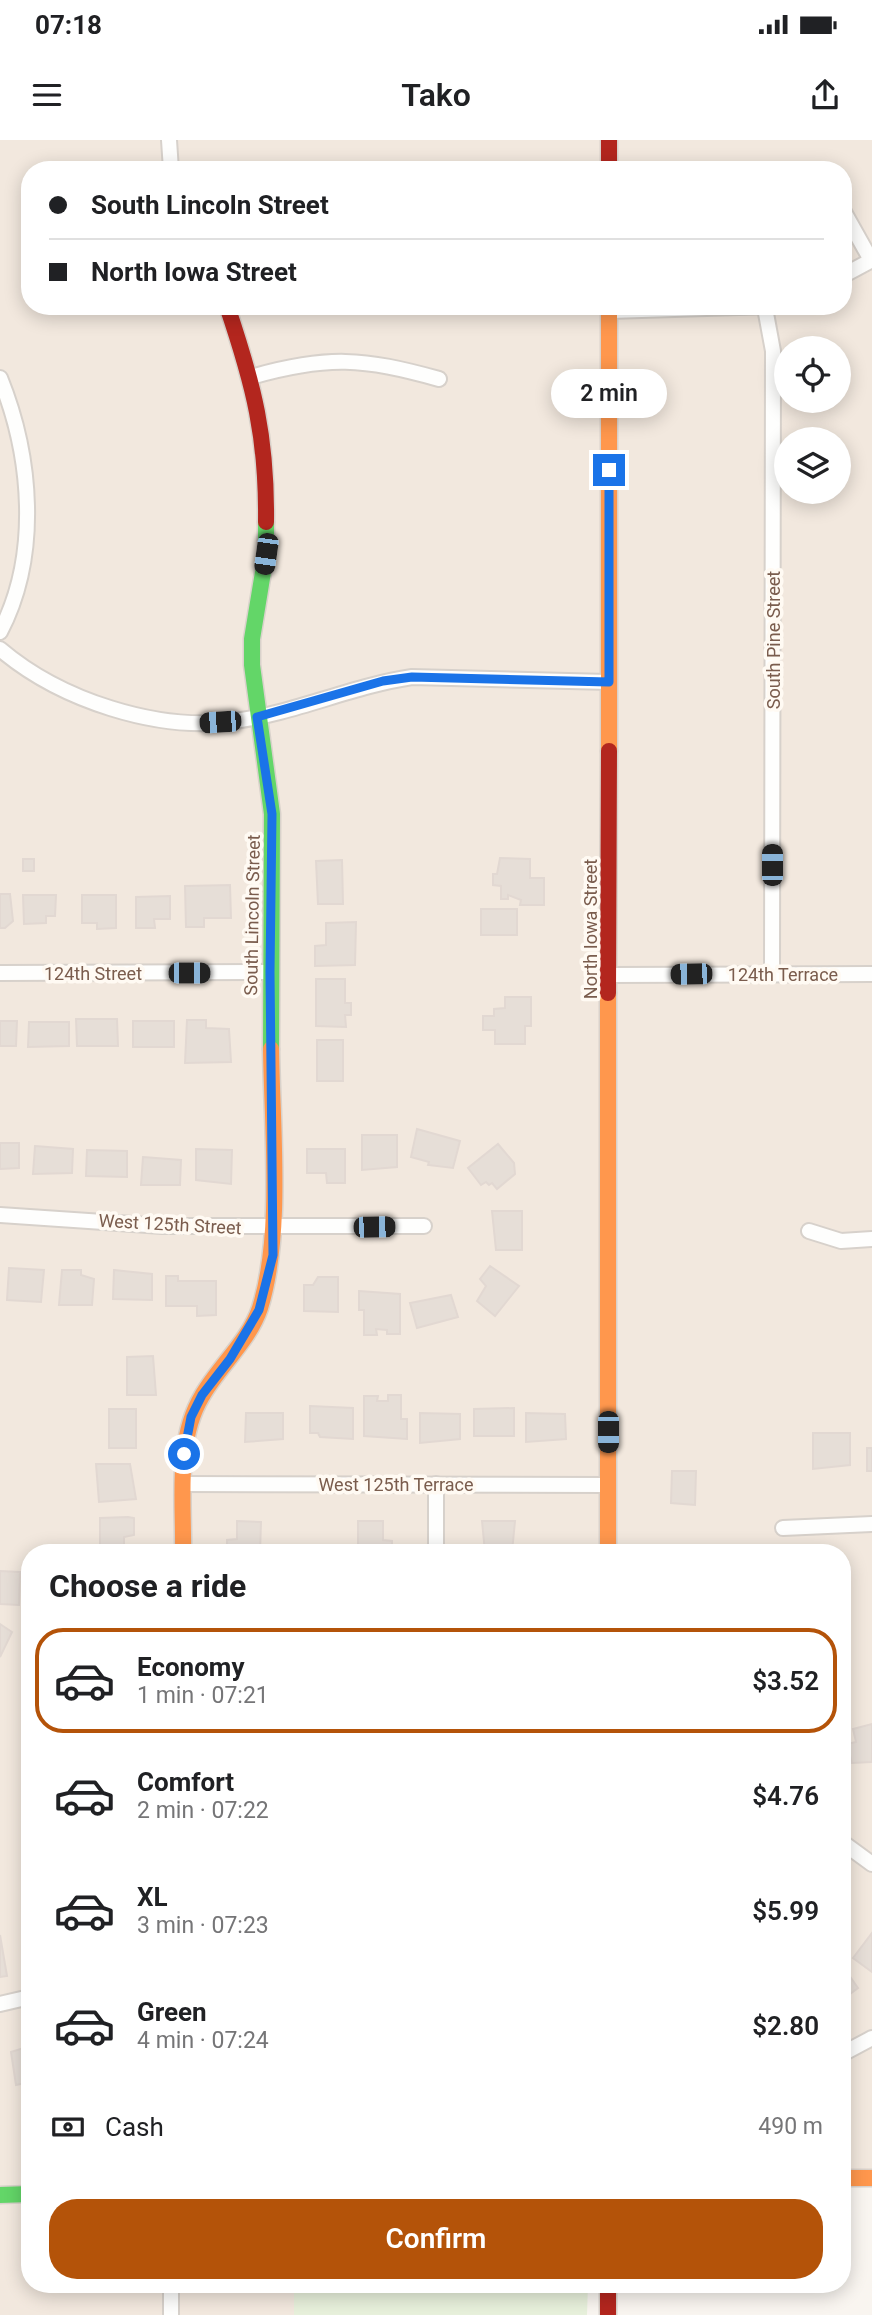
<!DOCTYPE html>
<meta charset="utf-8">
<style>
:root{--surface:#fff;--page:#f2f2f2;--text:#202124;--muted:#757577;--line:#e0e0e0;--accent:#b45309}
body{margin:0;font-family:Roboto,sans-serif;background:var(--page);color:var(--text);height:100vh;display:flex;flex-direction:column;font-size:26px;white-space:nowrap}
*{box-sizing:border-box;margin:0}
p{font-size:23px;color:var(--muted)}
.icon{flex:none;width:38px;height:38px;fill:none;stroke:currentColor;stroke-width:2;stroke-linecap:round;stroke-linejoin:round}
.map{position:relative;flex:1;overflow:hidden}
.side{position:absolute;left:21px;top:1404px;width:830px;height:749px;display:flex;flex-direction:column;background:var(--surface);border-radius:28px;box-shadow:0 4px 18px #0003}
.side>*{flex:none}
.guide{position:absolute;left:21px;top:21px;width:831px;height:154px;border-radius:28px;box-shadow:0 4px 18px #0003;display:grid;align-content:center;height:154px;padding:0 28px;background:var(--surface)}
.tools{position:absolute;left:774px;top:196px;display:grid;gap:14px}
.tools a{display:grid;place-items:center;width:77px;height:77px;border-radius:50%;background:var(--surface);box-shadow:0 4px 18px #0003;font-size:35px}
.end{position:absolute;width:32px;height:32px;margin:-16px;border:9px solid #1a73e8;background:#fff;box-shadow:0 0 0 4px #fff}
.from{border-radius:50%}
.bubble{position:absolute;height:49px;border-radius:24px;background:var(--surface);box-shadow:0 4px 18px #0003;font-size:23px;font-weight:600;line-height:49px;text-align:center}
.car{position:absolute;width:21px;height:42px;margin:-21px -10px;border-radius:9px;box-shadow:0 0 5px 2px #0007;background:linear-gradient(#222 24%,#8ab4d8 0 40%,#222 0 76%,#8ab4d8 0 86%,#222 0)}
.guide b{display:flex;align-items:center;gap:24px;height:66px;font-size:26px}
.guide b+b{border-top:2px solid var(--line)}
.guide i{width:18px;height:18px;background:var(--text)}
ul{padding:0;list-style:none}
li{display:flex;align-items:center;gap:21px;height:105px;margin:0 14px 10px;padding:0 14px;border:4px solid transparent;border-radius:28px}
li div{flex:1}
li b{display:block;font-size:26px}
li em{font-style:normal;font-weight:600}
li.active{border-color:var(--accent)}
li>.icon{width:63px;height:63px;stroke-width:1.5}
h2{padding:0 28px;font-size:32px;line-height:84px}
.pay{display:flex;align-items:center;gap:18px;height:77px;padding:0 28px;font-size:26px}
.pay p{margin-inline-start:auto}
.cta{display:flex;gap:14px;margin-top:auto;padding:14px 28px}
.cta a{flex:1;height:80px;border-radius:28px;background:var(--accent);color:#fff;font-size:28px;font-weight:600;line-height:80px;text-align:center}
.status{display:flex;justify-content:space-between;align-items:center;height:49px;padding:0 35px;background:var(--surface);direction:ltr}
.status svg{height:19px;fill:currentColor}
header{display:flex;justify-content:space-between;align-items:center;height:91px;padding:0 28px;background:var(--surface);font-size:32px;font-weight:600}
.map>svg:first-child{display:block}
.residential{fill:#f2e8de;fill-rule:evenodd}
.green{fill:#e7f0db}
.building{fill:#e6ded7;stroke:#e2d8d2;stroke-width:2}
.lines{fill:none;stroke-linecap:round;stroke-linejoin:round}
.street-casing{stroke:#d7d1cb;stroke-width:18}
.fast-casing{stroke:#d9d2cb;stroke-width:19}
.slow-casing{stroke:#d9d2cb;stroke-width:19}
.jam-casing{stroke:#d9d2cb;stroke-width:19}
.street{stroke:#fefefd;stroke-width:14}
.fast{stroke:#63d668;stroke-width:16}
.slow{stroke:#ff974d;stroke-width:16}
.jam{stroke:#b3261e;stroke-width:16}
.route{stroke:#1a73e8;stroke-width:9}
.labels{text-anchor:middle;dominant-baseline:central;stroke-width:7;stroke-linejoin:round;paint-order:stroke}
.street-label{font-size:18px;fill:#7a5c4d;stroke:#fffaf3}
</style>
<div class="status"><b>07:18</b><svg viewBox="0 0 49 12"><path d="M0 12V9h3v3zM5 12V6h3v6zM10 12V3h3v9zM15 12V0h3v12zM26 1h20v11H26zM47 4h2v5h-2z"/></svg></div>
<header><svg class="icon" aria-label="menu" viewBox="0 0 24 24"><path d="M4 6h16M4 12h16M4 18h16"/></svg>Tako<svg class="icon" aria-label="share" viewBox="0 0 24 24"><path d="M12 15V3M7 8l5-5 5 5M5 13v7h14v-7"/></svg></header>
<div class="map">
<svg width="872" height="2175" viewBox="0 0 872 2175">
<rect width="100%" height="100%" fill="#f9f5f0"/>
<path class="residential" d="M0 0H872V2046H842V1412H30V2144H294V2175H0ZM30 30H844V166H30ZM786 208H838V261H786ZM786 299H838V352H786Z"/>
<polygon class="green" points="294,2144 588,2144 587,2175 294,2175"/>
<g class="building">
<polygon points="500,718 530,719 530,738 544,738 544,765 520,765 521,760 508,755 508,759 501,759 501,746 493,745 493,734 497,734"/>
<rect x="23" y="719" width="11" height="12"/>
<polygon points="342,720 343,764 318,764 316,721"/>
<polygon points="230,745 231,778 204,778 204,787 186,787 185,746"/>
<polygon points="0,754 10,754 13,781 5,788 0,788"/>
<polygon points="23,755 56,755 55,776 46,776 46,783 24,784"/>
<polygon points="82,755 116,755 116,788 97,789 97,783 82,783"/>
<polygon points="170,756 170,779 154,779 155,788 136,788 136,757"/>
<rect x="481" y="769" width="36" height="26"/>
<polygon points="356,782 355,825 315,826 315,806 326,805 326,783"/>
<polygon points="316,839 345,839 345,863 351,863 351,875 345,875 346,887 316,886"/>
<polygon points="505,857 531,857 531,886 525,886 525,904 495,904 495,890 483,890 483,876 494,876 494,869 505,868"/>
<polygon points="76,879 117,879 118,906 77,906"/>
<polygon points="187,880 206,880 206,888 229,889 231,922 185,923"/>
<polygon points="0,881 17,881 16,906 0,906"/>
<rect x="133" y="881" width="41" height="26"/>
<polygon points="29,882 69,882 69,906 28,907"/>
<rect x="317" y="900" width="26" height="41"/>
<polygon points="417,989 460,1001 453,1028 428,1025 429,1022 411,1017"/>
<polygon points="362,995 397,995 397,1027 362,1030"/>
<polygon points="0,1003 19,1003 19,1028 0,1029"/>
<polygon points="498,1004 514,1023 515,1034 497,1049 492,1043 489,1045 486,1042 481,1045 468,1028"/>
<polygon points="35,1006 73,1009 72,1033 33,1034"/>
<polygon points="196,1009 232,1010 231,1044 196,1040"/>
<polygon points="307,1009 345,1009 345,1043 327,1043 326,1033 307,1033"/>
<polygon points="87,1010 127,1011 127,1037 86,1036"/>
<polygon points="143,1017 181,1020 180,1045 141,1045"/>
<polygon points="492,1071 522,1071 522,1110 496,1110"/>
<polygon points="490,1126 519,1146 495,1176 477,1161 486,1146 480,1139"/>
<polygon points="9,1128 44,1130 41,1162 7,1160"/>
<polygon points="62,1130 81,1130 81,1135 94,1139 92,1165 59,1165"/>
<polygon points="114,1130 152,1134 152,1160 113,1159"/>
<polygon points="166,1136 178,1136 178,1141 216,1141 216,1175 197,1176 197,1166 166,1166"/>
<polygon points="318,1137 338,1137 338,1172 304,1171 304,1145 313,1145"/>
<polygon points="359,1151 400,1154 400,1194 387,1194 387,1190 376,1189 377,1195 364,1195 364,1170 359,1170"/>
<polygon points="451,1155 458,1177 417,1188 410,1163"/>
<polygon points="153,1216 156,1255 127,1255 127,1217"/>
<polygon points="388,1255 401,1255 401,1279 407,1279 407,1299 364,1296 364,1256 378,1256 377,1261 388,1261"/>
<polygon points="310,1266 353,1268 353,1299 320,1297 318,1293 310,1293"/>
<polygon points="514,1268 514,1296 474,1296 474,1269"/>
<rect x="109" y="1269" width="27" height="39"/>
<polygon points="246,1273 283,1273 283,1299 245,1302"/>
<polygon points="420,1273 460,1274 460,1299 420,1303"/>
<polygon points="526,1273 565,1274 566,1299 526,1302"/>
<polygon points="813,1293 850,1293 850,1325 813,1329"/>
<rect x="867" y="1308" width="5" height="23"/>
<polygon points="96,1324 130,1324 136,1359 99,1362"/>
<polygon points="672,1331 696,1331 695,1365 671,1363"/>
<polygon points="128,1377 134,1378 134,1395 124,1397 124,1412 100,1412 100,1378"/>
<polygon points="237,1381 261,1382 260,1412 227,1412 227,1400 237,1399"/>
<polygon points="358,1381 383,1381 383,1400 392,1401 392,1412 358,1412"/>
<polygon points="482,1381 515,1381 512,1412 485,1412"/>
<rect x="671" y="1407" width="35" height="5"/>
<polygon points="0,1431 20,1432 19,1465 0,1464"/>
<polygon points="0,1484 12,1492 0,1517"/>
<polygon points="872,1584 872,1622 852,1623 847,1604 856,1602 853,1589"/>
<polygon points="872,1793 872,1832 853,1818"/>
<polygon points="0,1795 7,1836 0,1837"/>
<polygon points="842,1825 858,1848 842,1860"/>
<polygon points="30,1906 30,1942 16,1945 11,1912"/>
</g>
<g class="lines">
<g class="street-casing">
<g id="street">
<polyline points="169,0 171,30"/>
<polyline points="844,72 871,120"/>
<polyline points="844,135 872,120"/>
<polyline points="765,168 773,211 772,833"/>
<polyline points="609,171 771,166"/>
<path d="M251 237C328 215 363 218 439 239"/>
<path d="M0 238C32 317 40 416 0 492"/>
<path d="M0 509C60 560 157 592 235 581 295 573 352 546 412 537L609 542"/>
<polyline points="0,833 270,832"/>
<polyline points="609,835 872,834"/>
<polyline points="0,1075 162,1086 424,1086"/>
<polyline points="809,1091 841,1101 872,1099"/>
<polyline points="183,1344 608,1345"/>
<polyline points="436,1344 436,1412"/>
<polyline points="783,1388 872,1384"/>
<polyline points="842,1702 872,1724"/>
<polyline points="0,1864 30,1857"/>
<polyline points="842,1914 872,1898"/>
<polyline points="171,2175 171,2144"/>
</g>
</g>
<g class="fast-casing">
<g id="fast">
<polyline points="266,382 266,414 252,499 252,525 272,674 271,909"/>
<polyline points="0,2055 30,2054"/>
</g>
</g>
<g class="slow-casing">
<g id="slow">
<polyline points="609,611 609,166"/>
<path d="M183 1412C184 1362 175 1301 202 1256 219 1226 249 1201 260 1168 283 1094 272 988 271 909"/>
<polyline points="608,1412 608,853"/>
<polyline points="842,2038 872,2038"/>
</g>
</g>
<g class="jam-casing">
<g id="jam">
<polyline points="609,0 609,30"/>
<path d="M227 166C254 246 267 297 266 382"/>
<polyline points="608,853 609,611"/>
<polyline points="608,2144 608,2175"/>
</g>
</g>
<use href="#street" class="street"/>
<use href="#fast" class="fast"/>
<use href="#slow" class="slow"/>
<use href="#jam" class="jam"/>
</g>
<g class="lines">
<polyline class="route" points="184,1314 191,1277 202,1255 230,1219 259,1170 273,1115 270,832 272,674 257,577 383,541 412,537 609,542 609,330"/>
</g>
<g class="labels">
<g class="street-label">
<text transform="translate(773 500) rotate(-90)">South Pine Street</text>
<text transform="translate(252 775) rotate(-89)">South Lincoln Street</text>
<text transform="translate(590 789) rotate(-90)">North Iowa Street</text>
<text x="93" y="833">124th Street</text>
<text x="783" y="834">124th Terrace</text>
<text transform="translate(170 1084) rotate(3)">West 125th Street</text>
<text x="396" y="1344">West 125th Terrace</text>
</g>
</g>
</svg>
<div class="tools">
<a><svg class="icon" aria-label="locate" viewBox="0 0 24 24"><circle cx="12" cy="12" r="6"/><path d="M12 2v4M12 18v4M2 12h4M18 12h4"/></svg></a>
<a><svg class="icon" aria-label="layers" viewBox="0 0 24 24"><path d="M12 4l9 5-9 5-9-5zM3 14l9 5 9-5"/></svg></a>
</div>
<i class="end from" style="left:184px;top:1314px"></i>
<i class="end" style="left:609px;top:330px"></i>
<div class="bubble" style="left:551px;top:229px;width:116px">2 min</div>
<i class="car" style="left:266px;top:414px;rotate:188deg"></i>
<i class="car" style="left:220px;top:582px;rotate:266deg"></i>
<i class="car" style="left:772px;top:725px;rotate:0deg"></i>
<i class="car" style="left:189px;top:833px;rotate:90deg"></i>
<i class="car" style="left:691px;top:834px;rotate:269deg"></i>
<i class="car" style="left:374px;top:1087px;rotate:89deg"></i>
<i class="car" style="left:608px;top:1292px;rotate:180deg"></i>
<div class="guide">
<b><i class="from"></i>South Lincoln Street</b>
<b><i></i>North Iowa Street</b>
</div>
<section class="side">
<h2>Choose a ride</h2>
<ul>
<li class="active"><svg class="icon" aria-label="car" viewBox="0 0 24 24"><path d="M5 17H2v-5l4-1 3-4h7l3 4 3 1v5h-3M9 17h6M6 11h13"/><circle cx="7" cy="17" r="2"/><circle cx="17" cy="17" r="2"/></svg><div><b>Economy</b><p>1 min · 07:21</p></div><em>$3.52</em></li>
<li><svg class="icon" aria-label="car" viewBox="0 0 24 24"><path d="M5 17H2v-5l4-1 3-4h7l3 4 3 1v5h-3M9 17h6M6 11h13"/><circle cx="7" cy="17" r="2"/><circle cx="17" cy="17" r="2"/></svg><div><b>Comfort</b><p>2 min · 07:22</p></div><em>$4.76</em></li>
<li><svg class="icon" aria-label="car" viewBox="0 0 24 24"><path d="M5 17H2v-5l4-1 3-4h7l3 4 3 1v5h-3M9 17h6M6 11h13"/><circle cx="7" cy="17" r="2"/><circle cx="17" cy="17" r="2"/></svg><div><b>XL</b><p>3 min · 07:23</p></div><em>$5.99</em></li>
<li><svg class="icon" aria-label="car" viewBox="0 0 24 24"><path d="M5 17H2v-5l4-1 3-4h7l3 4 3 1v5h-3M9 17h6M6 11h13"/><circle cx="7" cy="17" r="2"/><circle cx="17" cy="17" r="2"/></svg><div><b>Green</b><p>4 min · 07:24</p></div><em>$2.80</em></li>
</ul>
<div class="pay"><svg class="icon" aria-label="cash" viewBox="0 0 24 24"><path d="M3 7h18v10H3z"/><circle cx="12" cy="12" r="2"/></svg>Cash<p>490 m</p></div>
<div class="cta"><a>Confirm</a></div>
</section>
</div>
